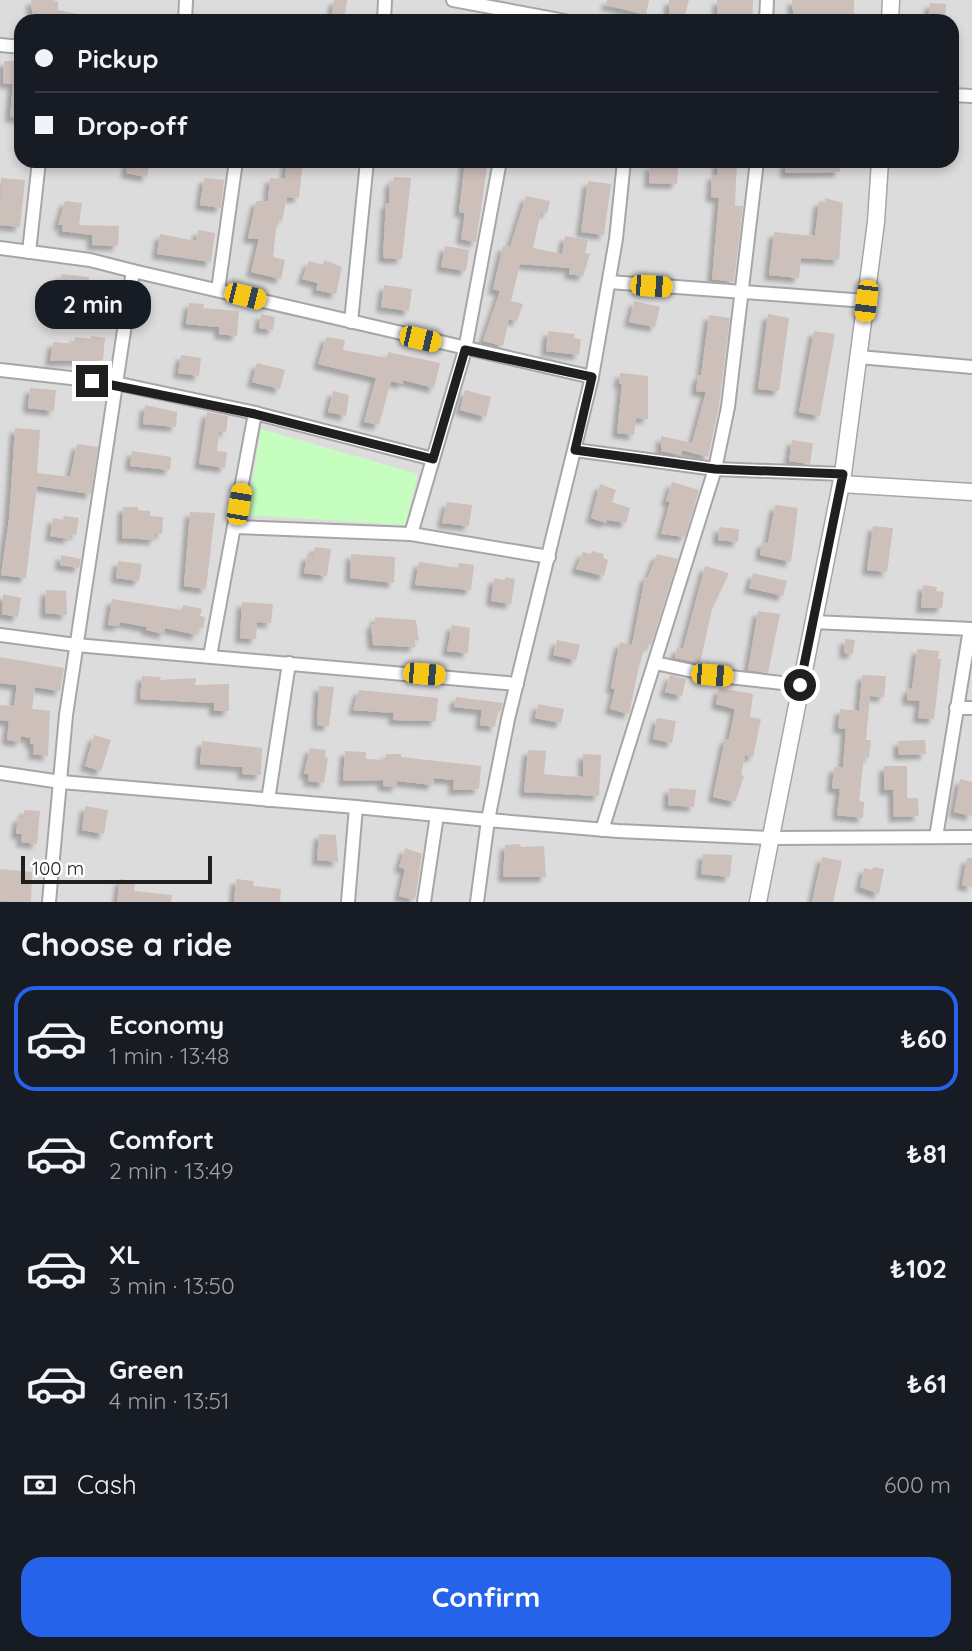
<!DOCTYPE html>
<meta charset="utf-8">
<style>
:root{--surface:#171b24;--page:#242831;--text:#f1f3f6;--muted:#9ea1a6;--line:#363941;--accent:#2563eb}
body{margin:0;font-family:Quicksand,sans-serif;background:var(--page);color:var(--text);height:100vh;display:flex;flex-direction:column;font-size:26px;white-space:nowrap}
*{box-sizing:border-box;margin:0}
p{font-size:23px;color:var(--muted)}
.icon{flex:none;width:38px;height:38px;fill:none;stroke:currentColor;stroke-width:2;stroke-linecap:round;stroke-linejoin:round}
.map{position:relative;height:902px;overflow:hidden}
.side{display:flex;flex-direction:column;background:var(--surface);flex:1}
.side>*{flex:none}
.banner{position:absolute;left:14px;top:14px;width:945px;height:154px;border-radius:21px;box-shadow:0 4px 10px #0003;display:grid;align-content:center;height:154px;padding:0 21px;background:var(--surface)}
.scale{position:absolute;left:21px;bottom:18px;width:191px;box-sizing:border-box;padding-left:7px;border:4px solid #1f1f1f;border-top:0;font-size:19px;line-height:24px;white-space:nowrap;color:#1f1f1f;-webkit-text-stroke:5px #fff;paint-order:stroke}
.end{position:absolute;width:32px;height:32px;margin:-16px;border:9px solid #1f1f1f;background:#fff;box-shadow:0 0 0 4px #fff}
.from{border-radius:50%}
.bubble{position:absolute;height:49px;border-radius:21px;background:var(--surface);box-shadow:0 4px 10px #0003;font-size:23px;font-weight:700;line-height:49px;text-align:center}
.car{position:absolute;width:21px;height:42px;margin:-21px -10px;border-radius:9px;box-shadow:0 0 5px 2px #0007;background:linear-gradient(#f5c518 24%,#345 0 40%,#f5c518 0 76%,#345 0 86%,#f5c518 0)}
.banner b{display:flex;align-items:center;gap:24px;height:66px;font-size:26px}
.banner b+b{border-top:2px solid var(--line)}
.banner i{width:18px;height:18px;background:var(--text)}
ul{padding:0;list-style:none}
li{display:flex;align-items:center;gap:21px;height:105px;margin:0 14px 10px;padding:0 7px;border:4px solid transparent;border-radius:21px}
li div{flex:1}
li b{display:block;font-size:26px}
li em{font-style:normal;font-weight:700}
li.active{border-color:var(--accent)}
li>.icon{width:63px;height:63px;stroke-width:1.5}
h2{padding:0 21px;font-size:32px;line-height:84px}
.pay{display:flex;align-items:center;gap:18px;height:77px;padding:0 21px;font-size:26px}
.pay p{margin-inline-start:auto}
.action{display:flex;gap:14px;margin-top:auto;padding:14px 21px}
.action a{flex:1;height:80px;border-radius:21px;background:var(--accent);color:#fff;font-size:28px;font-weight:700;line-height:80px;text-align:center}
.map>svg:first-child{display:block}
.residential{fill:#dddcdc;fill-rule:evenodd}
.park{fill:#c5febe}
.building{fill:#cdbfba;filter:url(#shadow)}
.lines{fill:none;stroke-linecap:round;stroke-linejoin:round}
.minor-casing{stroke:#a6a6a6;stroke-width:16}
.tertiary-casing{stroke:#a6a6a6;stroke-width:19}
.minor{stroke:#fff;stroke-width:12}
.tertiary{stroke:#fff;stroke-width:16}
.route{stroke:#1f1f1f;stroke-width:9}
</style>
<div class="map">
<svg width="972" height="902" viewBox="0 0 972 902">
<defs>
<filter id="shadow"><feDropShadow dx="-5" dy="5" stdDeviation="2" flood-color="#0004"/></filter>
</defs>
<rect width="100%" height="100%" fill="#f1eae4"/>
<path class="residential" d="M0 0H972V902H0ZM21 21H952V161H21Z"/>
<polygon class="park" points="261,429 418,474 405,525 247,515"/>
<g class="building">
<polygon points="31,0 53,0 58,2 58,10 88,16 87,21 33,21"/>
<polygon points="334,0 347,0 344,21 331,20"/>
<polygon points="607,0 649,0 646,15 606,5"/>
<polygon points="669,0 689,0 684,19 669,18"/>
<polygon points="717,0 753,0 752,21 718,20"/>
<polygon points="792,0 854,0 854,18 831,21 831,17 808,16 808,21 794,21"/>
<polygon points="930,3 946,4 945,21 928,21"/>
<polygon points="4,61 21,61 21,118 10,117 13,84 3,83"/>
<polygon points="128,161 150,161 147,177 126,173"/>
<polygon points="287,161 303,161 299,198 287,197 282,221 277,220 273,257 285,260 281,279 251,272 259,239 248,238 256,201 268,201 270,178 285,179"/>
<polygon points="465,161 488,161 476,242 461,239 465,213 459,212"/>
<polygon points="718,161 737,161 735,206 743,206 734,282 712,279 719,198 711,197 712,175 717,175"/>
<polygon points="786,161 839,161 840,172 785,173"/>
<polygon points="657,162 672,163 671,168 678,168 677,184 649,183 650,165 657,166"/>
<polygon points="394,177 411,178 402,259 383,258 386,203 389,204 390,181 393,182"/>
<polygon points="1,178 25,180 20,227 0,225"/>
<polygon points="204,178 224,180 221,208 200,205"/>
<polygon points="588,181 611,184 604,235 581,232"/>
<polygon points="526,196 550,201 547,213 541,212 533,248 562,254 565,236 588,240 585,253 590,254 583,276 569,274 570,268 520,264 511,301 523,304 517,321 509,319 503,346 483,341 500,291 493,289 503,246 510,247"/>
<polygon points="825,198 843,203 839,260 801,258 799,278 769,275 774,232 815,236 819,201 825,202"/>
<polygon points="65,201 82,203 79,225 119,226 118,246 92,245 92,235 62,231 63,225 58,225"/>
<polygon points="198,230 215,233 211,262 157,254 160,234 196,241"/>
<polygon points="445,246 469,250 466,271 441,267"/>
<polygon points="324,260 342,267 336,294 316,290 318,283 302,279 309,261 323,265"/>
<polygon points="61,274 89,277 87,299 58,296"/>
<polygon points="384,285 412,289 409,311 381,307"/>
<polygon points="634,301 660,307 655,327 629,322"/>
<polygon points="189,303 204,304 203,308 239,311 237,336 219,334 219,327 186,324"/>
<polygon points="261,314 275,317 273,330 259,328"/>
<polygon points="768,314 789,318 779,391 758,389"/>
<polygon points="709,315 730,318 719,406 708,457 682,450 681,455 661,451 661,436 692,443 706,392 696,391 698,375 701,376"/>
<polygon points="548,331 575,334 574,338 581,339 579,355 546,351"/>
<polygon points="814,331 835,334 820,416 799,412"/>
<polygon points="91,336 105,338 103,360 50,361 53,342 74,344 75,337 91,339"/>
<polygon points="326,337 345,340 343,350 387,358 388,352 440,363 434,388 403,380 403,384 391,381 379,425 364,422 376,378 318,364"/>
<polygon points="181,355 201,358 199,376 178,373"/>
<polygon points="257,363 285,370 280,389 252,382"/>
<polygon points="620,373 648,376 648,419 636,418 634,435 617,433 622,384 619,384"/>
<polygon points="30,388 56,390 54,411 28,408"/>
<polygon points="465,390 491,397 486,417 460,410"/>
<polygon points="333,391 349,395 346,416 328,412"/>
<polygon points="145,405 177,412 176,427 143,424"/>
<polygon points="207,412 228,416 226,432 219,431 217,451 227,452 225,468 199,464"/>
<polygon points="15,428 40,430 37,473 70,477 77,444 98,447 91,494 37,486 26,578 1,575 9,519"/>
<polygon points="792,440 813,443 810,464 789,461"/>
<polygon points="132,451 171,457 170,470 130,466"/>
<polygon points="672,482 699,490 685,537 661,534 670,502 666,501"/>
<polygon points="600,484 616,490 612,502 630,508 626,523 607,520 606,523 591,518"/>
<polygon points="447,502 472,505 469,526 442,523"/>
<polygon points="775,505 798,508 791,562 760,555 762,542 768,543"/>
<polygon points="123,507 138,507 138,510 150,511 150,516 163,517 162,534 155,533 155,540 122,538"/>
<polygon points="190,512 215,513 206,589 184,586"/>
<polygon points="64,516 79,518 76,535 70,534 69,539 50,536 53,518 63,520"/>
<polygon points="873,526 893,528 887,572 867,570"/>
<polygon points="719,527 739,529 738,542 718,540"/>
<polygon points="315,547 331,549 327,576 304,573 307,555 313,556"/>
<polygon points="592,551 604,554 603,558 608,560 604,576 576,569 583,552 591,554"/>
<polygon points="351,554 395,557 394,583 350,578"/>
<polygon points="657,554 678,559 651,645 646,644 639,666 629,714 610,709 615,689 611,688 616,660 620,642 632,645 645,577 648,577"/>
<polygon points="61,555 81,559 79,568 60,565"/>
<polygon points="118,561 142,564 139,581 116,578"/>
<polygon points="419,562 458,568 459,563 474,565 471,590 415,585"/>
<polygon points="705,566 729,573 712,609 700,663 675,658 677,648 683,649"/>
<polygon points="753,573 787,581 783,596 749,588"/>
<polygon points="505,577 515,579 511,604 491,601 494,578 505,580"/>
<polygon points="923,585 937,587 936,591 944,592 942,608 921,608"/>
<polygon points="46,590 66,591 67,615 45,613"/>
<polygon points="3,594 21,598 18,617 2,614"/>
<polygon points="112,599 182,610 183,605 202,609 200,616 205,617 203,628 199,627 197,635 165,628 164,634 146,630 147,627 120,622 119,626 108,625"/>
<polygon points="242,602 273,604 271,623 257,622 256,639 240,638"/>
<polygon points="758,611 780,614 768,673 748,670"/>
<polygon points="375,617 416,620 419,641 415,640 415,647 373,645 371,624 375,624"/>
<polygon points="452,625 470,628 468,653 447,651"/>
<polygon points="845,639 855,640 853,654 844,653"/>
<polygon points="557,640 580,645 576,660 553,655"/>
<polygon points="917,649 939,651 938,659 941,659 934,719 918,718 920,701 907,700 908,688 912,689"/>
<polygon points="0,657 64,668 60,691 35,687 32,709 50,711 48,756 33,754 34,744 30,744 30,738 21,736 20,742 7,740 9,721 0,720 0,705 14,706 17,685 0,683"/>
<polygon points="670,675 686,679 682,696 665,692"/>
<polygon points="862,675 886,676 884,697 870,696 866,740 871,740 869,758 864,757 859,801 864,802 863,818 837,815 840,789 832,788 834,767 843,768 846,729 838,728 840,709 859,711"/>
<polygon points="142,676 161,677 160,680 196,678 195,685 229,684 229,711 214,711 214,703 140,699"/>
<polygon points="319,686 334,687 329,726 317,725"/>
<polygon points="719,688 753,694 750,717 761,719 753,757 745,755 741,775 744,776 735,802 713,797 725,739 729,739 735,709 716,704"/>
<polygon points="359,690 438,698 436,721 393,720 394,713 353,710"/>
<polygon points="456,697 503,703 501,711 498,711 495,727 480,725 482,710 454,707"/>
<polygon points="538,704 564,709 561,723 535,718"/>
<polygon points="657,718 676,721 672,743 653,739"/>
<polygon points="94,735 111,740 101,771 85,766"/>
<polygon points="925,740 926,754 899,755 898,741"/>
<polygon points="202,741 262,748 261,775 242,774 243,767 200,764"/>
<polygon points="310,748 326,750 325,757 328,758 324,783 308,781 309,774 304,774"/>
<polygon points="528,750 546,751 544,774 565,776 583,777 583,754 601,755 599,796 524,792"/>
<polygon points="345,751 366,752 366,759 386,760 386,754 401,754 401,757 481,766 479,789 453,790 454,780 434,778 433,785 397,781 397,787 383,786 383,780 343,781"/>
<polygon points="884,766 907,766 907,798 918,798 919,816 894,817 893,790 884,790"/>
<polygon points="960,779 972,782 972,816 954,812"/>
<polygon points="669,788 696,790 694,807 668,805"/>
<polygon points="85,806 108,810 104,834 82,830"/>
<polygon points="24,810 40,811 37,844 21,842 22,834 16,834 18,817 23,818"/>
<polygon points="319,834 336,835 338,862 317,860"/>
<polygon points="520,844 521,847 544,846 546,877 503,877 505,845"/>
<polygon points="405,848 422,854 415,900 399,896 405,869 399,867"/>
<polygon points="703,854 732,855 730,877 701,874"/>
<polygon points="822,857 842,861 833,902 812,902"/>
<polygon points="967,858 972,858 972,887 962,885"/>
<polygon points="873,867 884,869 879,894 860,887 864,868 872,870"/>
<polygon points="0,869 32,872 31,902 0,901"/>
<polygon points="120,879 135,881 134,891 172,895 171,902 117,902"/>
<polygon points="236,879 254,881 253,886 281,889 280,902 234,902"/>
</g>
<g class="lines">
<g class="minor-casing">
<g id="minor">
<polyline points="453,0 565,21"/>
<polyline points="185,21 186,0"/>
<polyline points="384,21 385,0"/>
<polyline points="766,21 767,0"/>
<polyline points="0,45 21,47"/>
<polyline points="952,95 972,96"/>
<polyline points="0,248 90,260 133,271 66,715 49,902"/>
<polyline points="29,252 39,161"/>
<polyline points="133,271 592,377 508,719 488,820 356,807"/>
<polyline points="609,282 866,301"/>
<polyline points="218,290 236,161"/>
<polyline points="351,322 367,161"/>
<polyline points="859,357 972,367"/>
<polyline points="0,370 115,383 255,413 433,459"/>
<polyline points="592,377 616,239 624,161"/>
<polyline points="575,450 715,469 728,407 757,161"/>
<polyline points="235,527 411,534 549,557"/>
<polyline points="411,534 465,350 500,161"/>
<polyline points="813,622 972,629"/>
<polyline points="0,635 76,645 517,684"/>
<polyline points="210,656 255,413"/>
<polyline points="655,663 712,675 800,685"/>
<polyline points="956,708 972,708"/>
<polyline points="0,773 61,782 356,807 348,902"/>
<polyline points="268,800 289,663"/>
<polyline points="602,830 715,469 843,474"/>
<polyline points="936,837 970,629"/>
<polyline points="424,902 437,815"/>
<polyline points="477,902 488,820 618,831 772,838 972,837"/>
</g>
</g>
<g class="tertiary-casing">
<g id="tertiary">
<polyline points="890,21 891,0"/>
<polyline points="841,484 972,492"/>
<polyline points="758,902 843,474 876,222 880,161"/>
</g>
</g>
<use href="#minor" class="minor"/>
<use href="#tertiary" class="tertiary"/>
</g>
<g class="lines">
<polyline class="route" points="92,381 255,414 433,459 465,350 592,377 575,450 715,469 843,474 800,685"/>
</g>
</svg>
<div class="scale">100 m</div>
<i class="end from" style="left:800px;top:685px"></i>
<i class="end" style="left:92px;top:381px"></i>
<div class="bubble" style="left:35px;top:280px;width:116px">2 min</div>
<i class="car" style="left:651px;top:286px;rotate:94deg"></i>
<i class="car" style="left:245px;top:296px;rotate:104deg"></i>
<i class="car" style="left:866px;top:301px;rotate:187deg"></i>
<i class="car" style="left:420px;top:339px;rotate:103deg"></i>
<i class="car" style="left:239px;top:504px;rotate:10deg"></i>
<i class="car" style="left:424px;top:674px;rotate:95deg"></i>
<i class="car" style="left:712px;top:675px;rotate:95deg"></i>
<div class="banner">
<b><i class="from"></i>Pickup</b>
<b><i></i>Drop-off</b>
</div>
</div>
<section class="side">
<h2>Choose a ride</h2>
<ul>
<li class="active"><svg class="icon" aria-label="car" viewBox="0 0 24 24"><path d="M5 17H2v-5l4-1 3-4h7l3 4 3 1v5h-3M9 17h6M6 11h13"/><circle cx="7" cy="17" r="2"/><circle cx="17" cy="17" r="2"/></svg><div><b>Economy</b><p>1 min · 13:48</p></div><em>₺60</em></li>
<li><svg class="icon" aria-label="car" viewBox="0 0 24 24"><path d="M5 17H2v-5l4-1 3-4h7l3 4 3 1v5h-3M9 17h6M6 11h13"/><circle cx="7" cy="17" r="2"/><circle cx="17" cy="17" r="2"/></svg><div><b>Comfort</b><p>2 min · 13:49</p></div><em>₺81</em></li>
<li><svg class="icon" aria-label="car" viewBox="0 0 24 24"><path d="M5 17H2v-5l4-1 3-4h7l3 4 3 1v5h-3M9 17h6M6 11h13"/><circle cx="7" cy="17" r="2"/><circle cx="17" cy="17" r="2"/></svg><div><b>XL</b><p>3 min · 13:50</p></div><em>₺102</em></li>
<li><svg class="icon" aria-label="car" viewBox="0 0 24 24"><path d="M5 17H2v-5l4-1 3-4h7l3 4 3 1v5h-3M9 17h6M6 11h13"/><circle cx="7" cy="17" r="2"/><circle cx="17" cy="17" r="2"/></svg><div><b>Green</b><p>4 min · 13:51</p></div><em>₺61</em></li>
</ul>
<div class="pay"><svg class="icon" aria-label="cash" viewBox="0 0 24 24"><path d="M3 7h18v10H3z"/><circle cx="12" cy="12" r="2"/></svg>Cash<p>600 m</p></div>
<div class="action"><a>Confirm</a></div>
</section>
